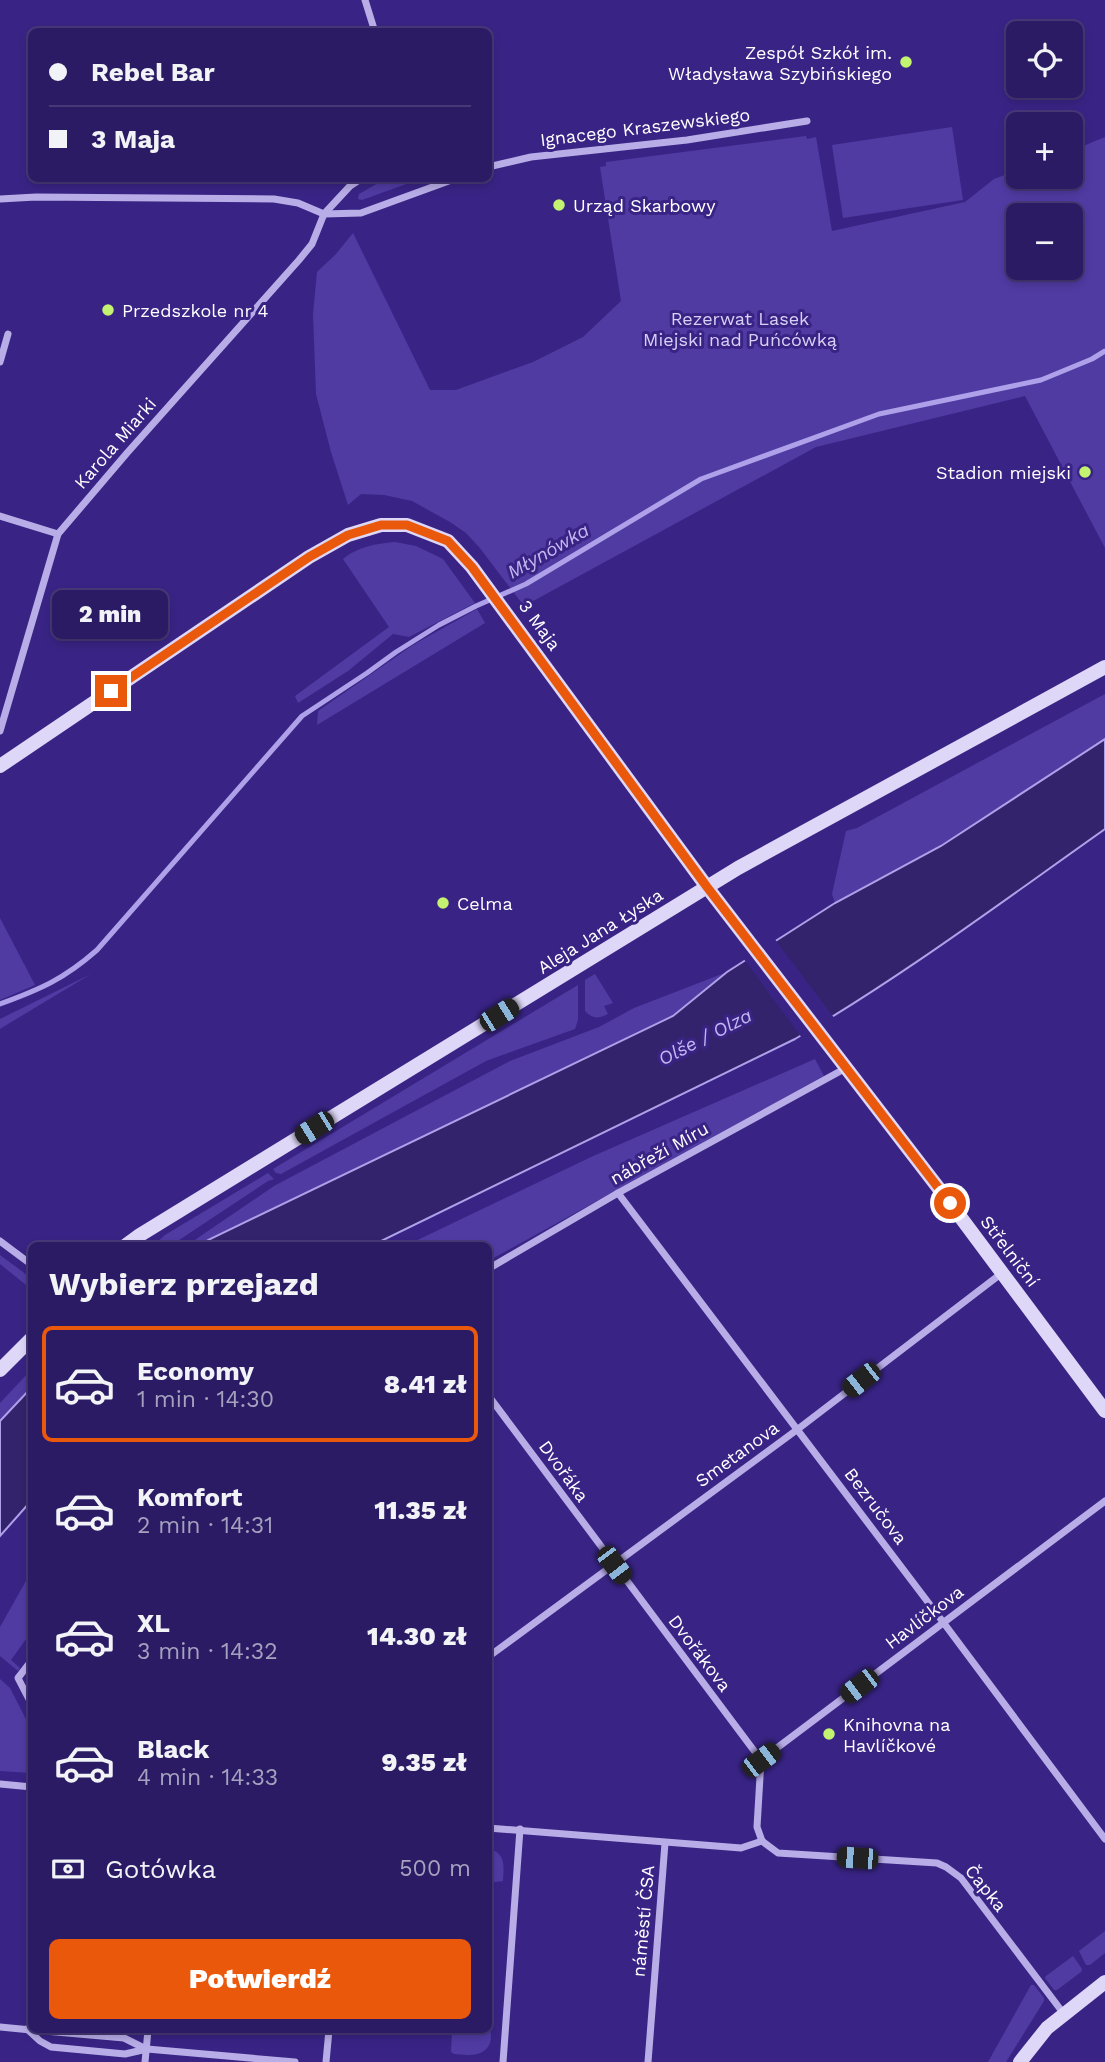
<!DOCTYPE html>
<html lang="pl">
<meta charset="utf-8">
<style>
:root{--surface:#2b1b64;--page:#37286d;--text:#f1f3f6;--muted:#a6a1bf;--line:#473978;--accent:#ea580c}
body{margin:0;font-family:"Work Sans",sans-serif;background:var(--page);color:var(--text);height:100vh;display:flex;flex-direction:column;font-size:26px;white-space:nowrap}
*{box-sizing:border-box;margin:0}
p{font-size:23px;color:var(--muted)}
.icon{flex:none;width:38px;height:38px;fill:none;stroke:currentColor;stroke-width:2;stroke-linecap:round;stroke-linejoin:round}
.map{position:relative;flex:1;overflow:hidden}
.side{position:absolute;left:28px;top:1242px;width:464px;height:791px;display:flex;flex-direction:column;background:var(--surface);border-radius:10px;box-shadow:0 4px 10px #0003,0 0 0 2px var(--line)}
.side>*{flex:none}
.top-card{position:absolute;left:28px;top:28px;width:464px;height:154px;border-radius:10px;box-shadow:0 4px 10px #0003,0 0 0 2px var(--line);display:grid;align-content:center;height:154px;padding:0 21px;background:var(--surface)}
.tools{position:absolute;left:1006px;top:21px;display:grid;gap:14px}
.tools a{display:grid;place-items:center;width:77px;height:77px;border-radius:10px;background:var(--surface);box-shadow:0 4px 10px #0003,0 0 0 2px var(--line);font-size:35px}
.end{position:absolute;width:32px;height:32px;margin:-16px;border:9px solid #ea580c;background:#fff;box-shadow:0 0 0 4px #fff}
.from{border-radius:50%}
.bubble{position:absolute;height:49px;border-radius:10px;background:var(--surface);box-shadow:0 4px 10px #0003,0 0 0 2px var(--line);font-size:23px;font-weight:800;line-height:49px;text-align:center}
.car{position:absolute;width:21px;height:42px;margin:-21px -10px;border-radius:9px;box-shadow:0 0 5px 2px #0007;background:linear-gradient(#222 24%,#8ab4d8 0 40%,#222 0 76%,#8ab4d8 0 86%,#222 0)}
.top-card b{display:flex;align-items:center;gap:24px;height:66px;font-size:26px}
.top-card b+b{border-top:2px solid var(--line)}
.top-card i{width:18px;height:18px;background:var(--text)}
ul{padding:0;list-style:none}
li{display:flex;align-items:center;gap:21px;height:116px;margin:0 14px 10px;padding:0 7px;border:4px solid transparent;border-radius:10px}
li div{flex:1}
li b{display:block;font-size:26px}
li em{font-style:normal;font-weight:800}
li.active{border-color:var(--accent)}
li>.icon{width:63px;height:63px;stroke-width:1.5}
h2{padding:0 21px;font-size:32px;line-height:84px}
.pay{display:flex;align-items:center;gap:18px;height:77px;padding:0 21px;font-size:26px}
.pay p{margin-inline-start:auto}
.primary-button{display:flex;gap:14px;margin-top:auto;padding:14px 21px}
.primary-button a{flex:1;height:80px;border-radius:10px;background:var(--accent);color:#fff;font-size:28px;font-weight:800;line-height:80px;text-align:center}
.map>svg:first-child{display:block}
.green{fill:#503ba3;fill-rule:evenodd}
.water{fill:#33236c;stroke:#afa1e9;stroke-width:2}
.pier{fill:#392485}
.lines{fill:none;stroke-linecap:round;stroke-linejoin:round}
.stream{stroke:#afa1e9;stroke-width:5}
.street{stroke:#b9ade8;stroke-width:7}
.secondary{stroke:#ded7f7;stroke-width:14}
.route{stroke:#ea580c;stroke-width:9}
.poi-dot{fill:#c3f370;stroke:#392485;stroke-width:2.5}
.labels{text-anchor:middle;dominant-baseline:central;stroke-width:6;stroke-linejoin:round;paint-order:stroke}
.poi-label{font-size:18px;fill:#fff;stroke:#392485;text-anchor:start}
.street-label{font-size:18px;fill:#fff;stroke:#392485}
.park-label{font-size:18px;fill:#d8d1f6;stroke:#392485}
.water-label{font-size:19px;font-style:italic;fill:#c3b8f0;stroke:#392485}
</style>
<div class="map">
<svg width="1105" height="2062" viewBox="0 0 1105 2062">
<rect width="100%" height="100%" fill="#392485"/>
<g class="green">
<polygon points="952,127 963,200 843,218 832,145"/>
<path d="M806 136 807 139 816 137 832 231 965 202 994 179 1018 170V177H1071V151L1105 137V548L1025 396 816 447 524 606 479 547 466 533 450 522 412 501 384 495 361 494 348 505 331 452 316 394 313 314 317 272 336 254 353 233 430 390H456L533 362 583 337 621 301 600 167 606 166V162ZM1018 215H1071V268H1018Z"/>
<polygon points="387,178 420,179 362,200 358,199 359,194"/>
<path d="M395 542 416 546 443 559 475 603 409 637 393 634 348 671 298 703 295 696 389 627 343 559C359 546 375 544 395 542Z"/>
<polygon points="477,609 485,623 317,725 318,711 413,645"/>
<polygon points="1105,694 1105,739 941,846 835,903 832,894 846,831 857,828"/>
<polygon points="0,918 35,985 0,1000"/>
<polygon points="727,972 673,1016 208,1240 200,1246 186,1246 274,1186 510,1061 599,1027 634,1008"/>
<polygon points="91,974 8,1024 0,1029 0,1019"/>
<path d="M595 974 613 1003 604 1006 608 1014C598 1019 593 1019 585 1011V980Z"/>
<polygon points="578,985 578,1020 575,1029 486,1061 281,1174 276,1173 273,1169"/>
<polygon points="815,1059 824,1076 488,1261 488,1246 405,1246 591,1157"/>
<polygon points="268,1173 274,1179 268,1181 170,1246 153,1246 165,1235"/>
<polygon points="0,1255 31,1278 31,1289 0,1264"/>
<polygon points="31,1370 31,1388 0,1421 0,1403"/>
<polygon points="31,1572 31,1636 29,1635 11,1660 20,1668 18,1671 0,1656 0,1627"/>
<polygon points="0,1679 10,1688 31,1729 31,1773 0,1771"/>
<path d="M488 1849C506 1852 504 1867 503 1881L488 1883Z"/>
<polygon points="1105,1931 1105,1953 1090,1965 1086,1965 1079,1951"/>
<polygon points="1073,1956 1082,1969 1081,1972 1057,1990 1054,1990 1045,1978 1046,1976"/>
<polygon points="1031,1985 1034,1985 1044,1998 1044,2001 1006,2062 988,2062"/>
<path d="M488 2027C491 2031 492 2036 490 2043 484 2058 467 2055 454 2054L451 2052 452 2030H488Z"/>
</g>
<g class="water">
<path d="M1105 739V829C1003 901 903 976 795 1039L371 1246H200L208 1240 673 1016 727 972 835 903 941 846Z"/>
<polygon points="31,1388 31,1501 0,1536 0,1421"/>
</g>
<polygon class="pier" points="774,938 835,1019 802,1038 743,958"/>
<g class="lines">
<path class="stream" d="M0 1004C41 989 64 979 97 950L302 716 367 673 396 652 439 625 476 606 526 584 701 479 879 414 1041 380 1092 359 1105 351"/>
<g class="street">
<polyline points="365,0 375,32"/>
<polyline points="488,167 531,157 687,140 807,121"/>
<polyline points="0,199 36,197 274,199 298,203 324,214"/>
<polyline points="324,214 361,213 457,178"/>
<polyline points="0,362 8,334"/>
<polyline points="0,516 58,534"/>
<polyline points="0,731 58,534 127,453 299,260 312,244 324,214 350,186 362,178"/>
<polyline points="618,1193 943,1622 1105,1839"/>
<polyline points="0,1241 32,1265"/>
<polyline points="488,1269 618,1193 846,1068"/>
<polyline points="488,1395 761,1760"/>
<polyline points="488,1657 798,1429 1002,1273"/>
<polyline points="32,1660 18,1678 32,1705"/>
<polyline points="0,1784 32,1787"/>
<polyline points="488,1828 741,1848 762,1841"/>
<polyline points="762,1841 757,1827 761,1760 1105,1501"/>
<polyline points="762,1841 778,1853 937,1863 946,1867 961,1878 1064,2014"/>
<polyline points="0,2027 31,2030"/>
<polyline points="27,2029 40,2041 51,2047 125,2054 147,2049 295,2062"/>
<polyline points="33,2030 124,2038 146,2049"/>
<polyline points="145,2062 148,2030"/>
<polyline points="326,2062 329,2030"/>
<polyline points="503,2062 520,1829"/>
<polyline points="648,2062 665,1843"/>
</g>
<g class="secondary">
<polyline points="0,766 309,557 348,535 381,525 407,525 448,541 472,567 707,887 950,1203 1105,1411"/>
<polyline points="125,1246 140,1235 738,868 1105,667"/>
<polyline points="0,1370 32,1338"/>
<polyline points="1020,2062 1047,2028 1105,1982"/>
</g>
</g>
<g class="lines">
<polyline class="route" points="111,691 309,557 348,535 381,525 407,525 448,541 472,567 707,887 950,1203"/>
</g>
<g class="poi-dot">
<circle cx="906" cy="62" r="7"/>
<circle cx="559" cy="205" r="7"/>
<circle cx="108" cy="310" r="7"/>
<circle cx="1085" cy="472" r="7"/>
<circle cx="443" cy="903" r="7"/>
<circle cx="829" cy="1734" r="7"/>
</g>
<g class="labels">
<g class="poi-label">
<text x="892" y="52" text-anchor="end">Zespół Szkół im.<tspan x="892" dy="21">Władysława Szybińskiego</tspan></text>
<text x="573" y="205">Urząd Skarbowy</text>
<text x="122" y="310">Przedszkole nr 4</text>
<text x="1071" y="472" text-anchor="end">Stadion miejski</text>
<text x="457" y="903">Celma</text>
<text x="843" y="1724">Knihovna na<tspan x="843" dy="21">Havlíčkové</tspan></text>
</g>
<g class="street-label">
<text transform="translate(645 127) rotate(-7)">Ignacego Kraszewskiego</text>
<text transform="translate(115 443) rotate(-49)">Karola Miarki</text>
<text transform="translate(540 625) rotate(54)">3 Maja</text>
<text transform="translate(600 931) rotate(-32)">Aleja Jana Łyska</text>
<text transform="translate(659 1153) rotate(-29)">nábřeží Míru</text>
<text transform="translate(1010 1251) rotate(53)">Střelniční</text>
<text transform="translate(737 1454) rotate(-36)">Smetanova</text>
<text transform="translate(564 1471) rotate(54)">Dvořáka</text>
<text transform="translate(876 1506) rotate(53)">Bezručova</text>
<text transform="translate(924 1617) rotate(-37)">Havlíčkova</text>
<text transform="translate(700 1653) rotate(53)">Dvořákova</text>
<text transform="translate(986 1888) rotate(51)">Čapka</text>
<text transform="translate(643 1921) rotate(-85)">náměstí ČSA</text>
</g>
<g class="park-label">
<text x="740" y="318">Rezerwat Lasek<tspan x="740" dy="21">Miejski nad Puńcówką</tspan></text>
</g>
<g class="water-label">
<text transform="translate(548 551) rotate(-30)">Młynówka</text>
<text transform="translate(705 1037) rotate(-27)">Olše / Olza</text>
</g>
</g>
</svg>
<div class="tools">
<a><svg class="icon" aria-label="locate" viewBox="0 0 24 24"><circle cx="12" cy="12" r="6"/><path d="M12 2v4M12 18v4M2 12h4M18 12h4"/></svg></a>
<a>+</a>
<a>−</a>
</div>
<i class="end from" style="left:950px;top:1203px"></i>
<i class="end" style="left:111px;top:691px"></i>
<div class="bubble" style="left:52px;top:590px;width:116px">2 min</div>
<i class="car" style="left:499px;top:1015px;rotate:58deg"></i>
<i class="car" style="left:314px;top:1128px;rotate:238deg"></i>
<i class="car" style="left:861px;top:1380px;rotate:232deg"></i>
<i class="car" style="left:614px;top:1565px;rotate:143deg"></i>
<i class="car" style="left:859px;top:1686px;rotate:233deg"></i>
<i class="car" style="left:761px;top:1760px;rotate:53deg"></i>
<i class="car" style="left:857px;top:1858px;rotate:274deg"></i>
<div class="top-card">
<b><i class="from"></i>Rebel Bar</b>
<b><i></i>3 Maja</b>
</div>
<section class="side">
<h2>Wybierz przejazd</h2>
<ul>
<li class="active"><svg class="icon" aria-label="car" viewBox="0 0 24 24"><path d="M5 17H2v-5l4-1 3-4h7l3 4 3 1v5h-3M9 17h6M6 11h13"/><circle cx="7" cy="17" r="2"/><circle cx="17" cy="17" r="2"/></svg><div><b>Economy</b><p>1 min · 14:30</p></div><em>8.41 zł</em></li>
<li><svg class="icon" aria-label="car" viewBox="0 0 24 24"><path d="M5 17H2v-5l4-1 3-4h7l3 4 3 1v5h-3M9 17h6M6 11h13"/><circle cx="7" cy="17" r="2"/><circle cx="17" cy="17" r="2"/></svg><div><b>Komfort</b><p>2 min · 14:31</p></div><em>11.35 zł</em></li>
<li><svg class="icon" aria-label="car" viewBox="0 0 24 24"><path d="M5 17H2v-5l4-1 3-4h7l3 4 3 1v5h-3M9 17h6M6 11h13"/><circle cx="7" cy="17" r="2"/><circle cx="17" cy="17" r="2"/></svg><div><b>XL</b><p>3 min · 14:32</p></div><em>14.30 zł</em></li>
<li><svg class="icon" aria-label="car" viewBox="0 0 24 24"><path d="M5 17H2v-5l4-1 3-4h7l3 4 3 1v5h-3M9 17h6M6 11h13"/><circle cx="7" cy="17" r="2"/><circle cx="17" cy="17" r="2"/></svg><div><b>Black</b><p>4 min · 14:33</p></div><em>9.35 zł</em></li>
</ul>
<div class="pay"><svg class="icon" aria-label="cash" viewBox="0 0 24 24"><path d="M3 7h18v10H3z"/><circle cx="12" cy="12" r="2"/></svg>Gotówka<p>500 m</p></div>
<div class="primary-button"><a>Potwierdź</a></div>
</section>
</div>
